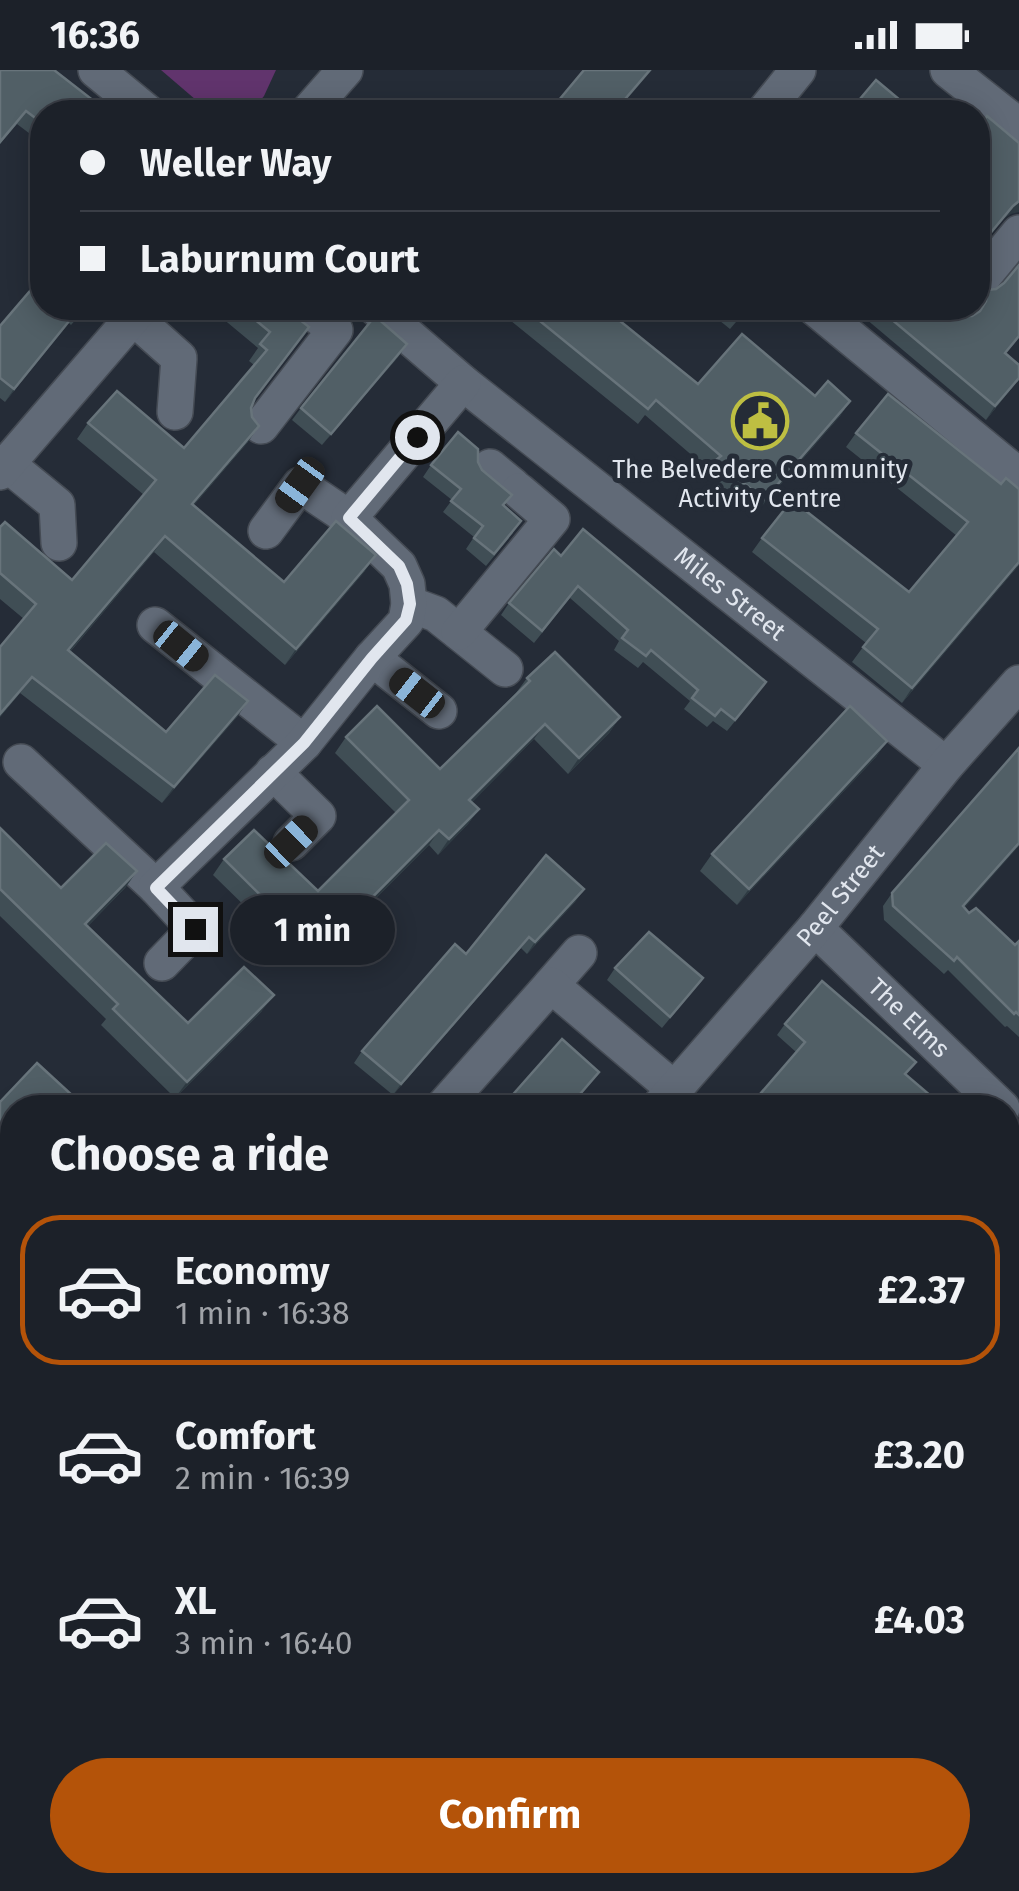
<!DOCTYPE html>
<meta charset="utf-8">
<style>
:root{--surface:#1c2129;--page:#292e35;--text:#f1f3f6;--muted:#a0a3a8;--line:#3a3e46;--accent:#b45309}
body{margin:0;font-family:"Fira Sans",sans-serif;background:var(--page);color:var(--text);height:100vh;display:flex;flex-direction:column;font-size:38px;white-space:nowrap}
*{box-sizing:border-box;margin:0}
p{font-size:32px;color:var(--muted)}
.icon{flex:none;width:55px;height:55px;fill:none;stroke:currentColor;stroke-width:2;stroke-linecap:round;stroke-linejoin:round}
.map{position:relative;flex:1;overflow:hidden}
.sheet{position:absolute;left:0px;top:1025px;width:1020px;height:798px;display:flex;flex-direction:column;background:var(--surface);border-radius:40px 40px 0 0;box-shadow:0 5px 25px #0003,0 0 0 2px var(--line)}
.sheet>*{flex:none}
.guide{position:absolute;left:30px;top:30px;width:960px;height:220px;border-radius:40px;box-shadow:0 5px 25px #0003,0 0 0 2px var(--line);display:grid;align-content:center;height:220px;padding:0 50px;background:var(--surface)}
.end{position:absolute;width:45px;height:45px;margin:-22px;border:12px solid #e1e6ee;background:#111;box-shadow:0 0 0 5px #111}
.from{border-radius:50%}
.bubble{position:absolute;height:70px;border-radius:35px;background:var(--surface);box-shadow:0 5px 25px #0003,0 0 0 2px var(--line);font-size:32px;font-weight:700;line-height:70px;text-align:center}
.car{position:absolute;width:30px;height:60px;margin:-30px -15px;border-radius:12px;box-shadow:0 0 8px 2px #0007;background:linear-gradient(#222 24%,#8ab4d8 0 40%,#222 0 76%,#8ab4d8 0 86%,#222 0)}
.guide b{display:flex;align-items:center;gap:35px;height:95px;font-size:38px}
.guide b+b{border-top:2px solid var(--line)}
.guide i{width:25px;height:25px;background:var(--text)}
ul{padding:0;list-style:none}
li{display:flex;align-items:center;gap:30px;height:150px;margin:0 20px 15px;padding:0 30px;border:5px solid transparent;border-radius:40px}
li div{flex:1}
li b{display:block;font-size:38px}
li em{font-style:normal;font-weight:700}
li.selected{border-color:var(--accent)}
li>.icon{width:90px;height:90px;stroke-width:1.5}
h2{padding:0 50px;font-size:45px;line-height:120px}
.cta{display:flex;gap:20px;margin-top:auto;padding:20px 50px}
.cta a{flex:1;height:115px;border-radius:60px;background:var(--accent);color:#fff;font-size:40px;font-weight:700;line-height:115px;text-align:center}
.status{display:flex;justify-content:space-between;align-items:center;height:70px;padding:0 50px;background:var(--surface);direction:ltr}
.status svg{height:28px;fill:currentColor}
.map>svg:first-child{display:block}
.garden{fill:#61346d}
.lines{fill:none;stroke-linecap:round;stroke-linejoin:round}
.street-casing{stroke:#454b54;stroke-width:38}
.highway-casing{stroke:#454b54;stroke-width:58}
.street{stroke:#616a77;stroke-width:35}
.highway{stroke:#8678d7;stroke-width:55}
.wall{fill:#404e55}
.shaded-wall{fill:#2e3a42}
.building{fill:#515f66;stroke:#68747b;stroke-width:2.5}
.route{stroke:#e1e6ee;stroke-width:12}
.labels{text-anchor:middle;dominant-baseline:central;stroke-width:10;stroke-linejoin:round;paint-order:stroke}
.poi-label{font-size:25px;fill:#e1e6ee;stroke:#252c37}
.street-label{font-size:25px;fill:#e1e6ee;stroke:#252c37}
</style>
<div class="status"><b>16:36</b><svg viewBox="0 0 49 12"><path d="M0 12V9h3v3zM5 12V6h3v6zM10 12V3h3v9zM15 12V0h3v12zM26 1h20v11H26zM47 4h2v5h-2z"/></svg></div>
<div class="map">
<svg width="1019" height="1821" viewBox="0 0 1019 1821">
<rect width="100%" height="100%" fill="#252c37"/>
<polygon class="garden" points="161,0 276,0 264,26 251,42 210,42"/>
<g class="lines">
<g class="street-casing">
<g id="street">
<polyline points="96,0 147,42"/>
<polyline points="948,0 1019,56"/>
<polyline points="308,42 345,0"/>
<polyline points="764,42 798,0"/>
<polyline points="978,213 1019,163"/>
<path id="s1" d="M376 238 463 313 946 695"/>
<polyline points="815,238 1019,406"/>
<polyline points="956,239 957,238"/>
<polyline points="133,247 179,288 175,342"/>
<polyline points="261,356 335,260 307,238"/>
<polyline points="7,394 57,435 59,473"/>
<polyline points="490,397 513,416"/>
<polyline points="0,402 141,238"/>
<polyline points="266,461 300,415 349,448"/>
<polyline points="409,534 436,544 505,599"/>
<polyline points="155,555 304,673"/>
<polyline points="459,562 552,449 519,421"/>
<polyline points="372,588 439,641"/>
<polyline points="21,692 156,817 195,859 162,893"/>
<polyline points="273,702 318,746 291,773"/>
<polyline points="156,817 304,673 372,588 406,551 409,534 407,514 399,496 349,448 463,313"/>
<path id="s2" d="M815 858 1002 1038"/>
<polyline points="551,915 579,883"/>
<polyline points="442,1038 551,915 674,1019"/>
<path id="s3" d="M658 1038 815 858 946 695 1019 613"/>
<polyline points="0,1445 12,1430"/>
<polyline points="0,1500 12,1512"/>
<polyline points="1008,1513 1019,1497"/>
<polyline points="0,1806 15,1821"/>
<polyline points="151,1810 164,1821"/>
<polyline points="412,1810 426,1821"/>
</g>
</g>
<g class="highway-casing">
<g id="highway">
<polyline points="0,1136 12,1147"/>
<polyline points="764,1810 775,1821"/>
</g>
</g>
<use href="#street" class="street"/>
<use href="#highway" class="highway"/>
</g>
<g class="wall">
<polygon points="0,0 42,42 42,73 17,54 0,74"/>
<polygon points="987,220 1006,284 1019,295 1019,309 986,350 853,238 948,238 961,246 972,246 977,243 978,234"/>
<polygon points="86,238 71,255 69,253 5,332 0,328 0,256"/>
<polygon points="210,238 294,238 291,243 298,273 254,330 251,338 248,372 194,435 284,512 365,501 285,595 154,482 70,582 166,662 248,631 237,647 162,733 20,623 0,647 0,577 24,549 0,529 0,457 72,510 144,425 77,369 88,353 184,378 254,295 249,291 258,278"/>
<polygon points="495,238 604,238 698,314 850,331 840,346 753,446 706,405 709,400 645,345 638,354"/>
<polygon points="704,238 748,238 730,259"/>
<polygon points="399,286 322,375 292,350 301,338"/>
<polygon points="856,363 1019,419 1019,495 902,633 852,592 866,573 752,482 762,468 909,522 957,466 846,377"/>
<polygon points="478,392 504,436 513,463 486,496 466,479 474,467 443,442 452,430 423,407 431,395"/>
<polygon points="561,486 758,623 727,661 713,651 707,657 684,639 690,631 643,592 638,598 614,580 619,571 570,528 534,573 501,545 509,533"/>
<polygon points="527,608 620,647 609,663 568,704 534,669 472,732 479,739 468,754 438,785 429,775 307,897 213,805 224,789 318,821 396,743 335,683 346,667 440,699 516,623"/>
<polygon points="887,671 876,687 737,835 700,801 712,784"/>
<polygon points="0,758 61,818 137,801 125,818 88,856 188,953 262,941 175,1028 101,955 106,949 0,846"/>
<polygon points="892,823 964,838 969,843 1015,875 1019,871 1019,967 1007,956 1005,957 948,900 944,904 884,850 883,836"/>
<polygon points="576,831 527,884 521,878 393,1025 354,993 362,981 466,884"/>
<polygon points="615,898 703,908 662,958 607,910"/>
<polygon points="785,954 907,1005 796,982 777,965"/>
<polygon points="0,1032 12,1038 12,1097 0,1086"/>
<polygon points="1008,1108 1019,1119 1019,1195 1008,1184"/>
<polygon points="0,1634 12,1645 12,1717 0,1706"/>
<polygon points="181,1810 383,1810 396,1821 184,1821 184,1815"/>
<polygon points="604,1810 707,1810 720,1821 617,1821"/>
</g>
<g class="shaded-wall">
<polygon points="650,0 652,0 616,42 614,42"/>
<polygon points="1019,131 1019,142 1011,144 1003,149 978,180 1013,136"/>
<polygon points="78,240 69,253 5,332 14,319"/>
<polygon points="407,274 399,286 322,375 331,364"/>
<polygon points="1019,308 1019,309 986,350 995,336"/>
<polygon points="850,331 840,346 753,446 764,430"/>
<polygon points="259,356 248,372 181,450 192,434"/>
<polygon points="165,466 154,482 57,597 68,580"/>
<polygon points="376,485 365,501 285,595 296,579"/>
<polygon points="1019,492 1019,495 902,633 912,618"/>
<polygon points="32,607 20,623 0,647 0,644"/>
<polygon points="248,631 237,647 162,733 174,717"/>
<polygon points="620,647 609,663 568,704 579,688"/>
<polygon points="545,654 534,669 459,746 469,730"/>
<polygon points="887,671 876,687 737,835 749,819"/>
<polygon points="479,739 468,754 438,785 449,769"/>
<polygon points="439,760 429,775 307,897 318,882"/>
<polygon points="1019,773 1019,776 954,850 963,836"/>
<polygon points="137,801 125,818 74,870 85,854"/>
<polygon points="584,819 576,831 527,884 535,872"/>
<polygon points="529,867 521,878 393,1025 401,1014"/>
<polygon points="274,925 262,941 175,1028 187,1012"/>
</g>
<g class="building">
<polygon points="0,0 54,0 108,42 42,42 42,53 26,41 0,72"/>
<polygon points="584,0 650,0 614,42 549,42"/>
<polygon points="876,10 913,41 911,42 849,42"/>
<polygon points="987,46 1019,73 1019,131 1013,136 978,178 978,57"/>
<polygon points="1019,195 1019,266 1005,283 1019,295 1019,308 995,336 878,238 948,238 961,246 972,246 980,241 986,231 987,220 996,219 1004,213"/>
<polygon points="42,207 42,238 84,238 80,242 78,240 14,319 0,308 0,256"/>
<polygon points="241,238 294,238 290,242 309,257 255,328 251,338 252,347 259,356 192,434 284,512 336,451 376,485 296,579 165,466 68,580 166,662 215,605 248,631 174,717 32,607 0,644 0,577 36,534 0,503 0,457 5,452 72,510 156,410 88,353 117,321 184,378 267,280 260,274 270,262"/>
<polygon points="524,238 604,238 698,314 742,264 815,326 828,311 850,331 764,430 716,390 721,386 656,330 648,339"/>
<polygon points="375,246 407,274 331,364 301,338"/>
<polygon points="888,324 1001,414 1006,408 1019,419 1019,492 912,618 863,577 878,559 762,468 792,430 909,522 968,452 856,363"/>
<polygon points="458,362 478,379 478,392 482,400 512,425 503,435 521,451 494,484 474,468 483,456 451,431 461,419 431,395"/>
<polygon points="583,459 766,612 735,650 721,639 715,646 692,628 698,620 651,580 646,586 622,568 628,560 578,516 542,561 509,533 554,479 561,486"/>
<polygon points="555,582 620,647 579,688 545,654 469,730 479,739 449,769 439,760 318,882 224,789 254,760 318,821 409,730 346,667 377,636 440,699 530,611 527,608"/>
<polygon points="850,636 887,671 749,819 712,784"/>
<polygon points="1019,678 1019,773 963,836 969,843 976,838 1015,875 1019,871 1019,945 1016,942 1014,944 957,887 954,891 893,836 892,823"/>
<polygon points="0,758 61,818 106,773 137,801 85,854 188,953 244,897 274,925 187,1012 113,939 118,934 0,819"/>
<polygon points="546,785 584,819 535,872 529,867 401,1014 362,981 455,874 466,884"/>
<polygon points="649,862 703,908 670,947 615,898"/>
<polygon points="822,911 916,992 905,1004 945,1038 748,1038 805,972 785,954"/>
<polygon points="562,969 599,1002 568,1038 501,1038"/>
<polygon points="37,993 86,1038 12,1038 12,1071 0,1059 0,1032"/>
<polygon points="279,1030 288,1038 272,1038"/>
<polygon points="1008,1108 1019,1119 1019,1176 1008,1166"/>
<polygon points="12,1275 12,1361 0,1375 0,1289"/>
<polygon points="1008,1275 1019,1286 1019,1325 1008,1337"/>
<polygon points="1019,1632 1019,1710 1010,1721 1008,1719 1008,1646"/>
<polygon points="0,1634 12,1645 12,1704 0,1693"/>
<polygon points="110,1810 135,1810 142,1821 101,1821"/>
<polygon points="188,1810 383,1810 396,1821 188,1821"/>
<polygon points="633,1810 707,1810 720,1821 646,1821"/>
</g>
<g class="lines">
<polyline class="route" points="195,859 156,818 304,673 372,588 406,550 410,534 407,514 399,496 349,448 417,367"/>
</g>
<defs>
<g id="civic-ring" transform="scale(2.875)"><circle r="9.5" fill="#252c37" stroke="#bebf42" stroke-width="1.5"/><path d="M-.6-6.5H3V-4.5H.6V-3L4-1V1h2V6H-6V1h2V-1L-.6-3ZM-1.2 2.5V6h2.4V2.5Z" fill="#bebf42"/></g>
</defs>
<g fill-rule="evenodd">
<use href="#civic-ring" x="760" y="351"/>
</g>
<g class="labels">
<g class="poi-label">
<text x="760" y="400">The Belvedere Community<tspan x="760" dy="29">Activity Centre</tspan></text>
</g>
<g class="street-label">
<text stroke="none"><textPath href="#s1" startOffset="455">Miles Street</textPath></text>
<text stroke="none"><textPath href="#s3" startOffset="280">Peel Street</textPath></text>
<text stroke="none"><textPath href="#s2" startOffset="130">The Elms</textPath></text>
</g>
</g>
</svg>
<i class="end from" style="left:417px;top:367px"></i>
<i class="end" style="left:195px;top:859px"></i>
<div class="bubble" style="left:230px;top:825px;width:165px">1 min</div>
<i class="car" style="left:300px;top:415px;rotate:216deg"></i>
<i class="car" style="left:181px;top:576px;rotate:129deg"></i>
<i class="car" style="left:417px;top:623px;rotate:308deg"></i>
<i class="car" style="left:291px;top:772px;rotate:46deg"></i>
<div class="guide">
<b><i class="from"></i>Weller Way</b>
<b><i></i>Laburnum Court</b>
</div>
<section class="sheet">
<h2>Choose a ride</h2>
<ul>
<li class="selected"><svg class="icon" aria-label="car" viewBox="0 0 24 24"><path d="M5 17H2v-5l4-1 3-4h7l3 4 3 1v5h-3M9 17h6M6 11h13"/><circle cx="7" cy="17" r="2"/><circle cx="17" cy="17" r="2"/></svg><div><b>Economy</b><p>1 min · 16:38</p></div><em>£2.37</em></li>
<li><svg class="icon" aria-label="car" viewBox="0 0 24 24"><path d="M5 17H2v-5l4-1 3-4h7l3 4 3 1v5h-3M9 17h6M6 11h13"/><circle cx="7" cy="17" r="2"/><circle cx="17" cy="17" r="2"/></svg><div><b>Comfort</b><p>2 min · 16:39</p></div><em>£3.20</em></li>
<li><svg class="icon" aria-label="car" viewBox="0 0 24 24"><path d="M5 17H2v-5l4-1 3-4h7l3 4 3 1v5h-3M9 17h6M6 11h13"/><circle cx="7" cy="17" r="2"/><circle cx="17" cy="17" r="2"/></svg><div><b>XL</b><p>3 min · 16:40</p></div><em>£4.03</em></li>
</ul>
<div class="cta"><a>Confirm</a></div>
</section>
</div>
